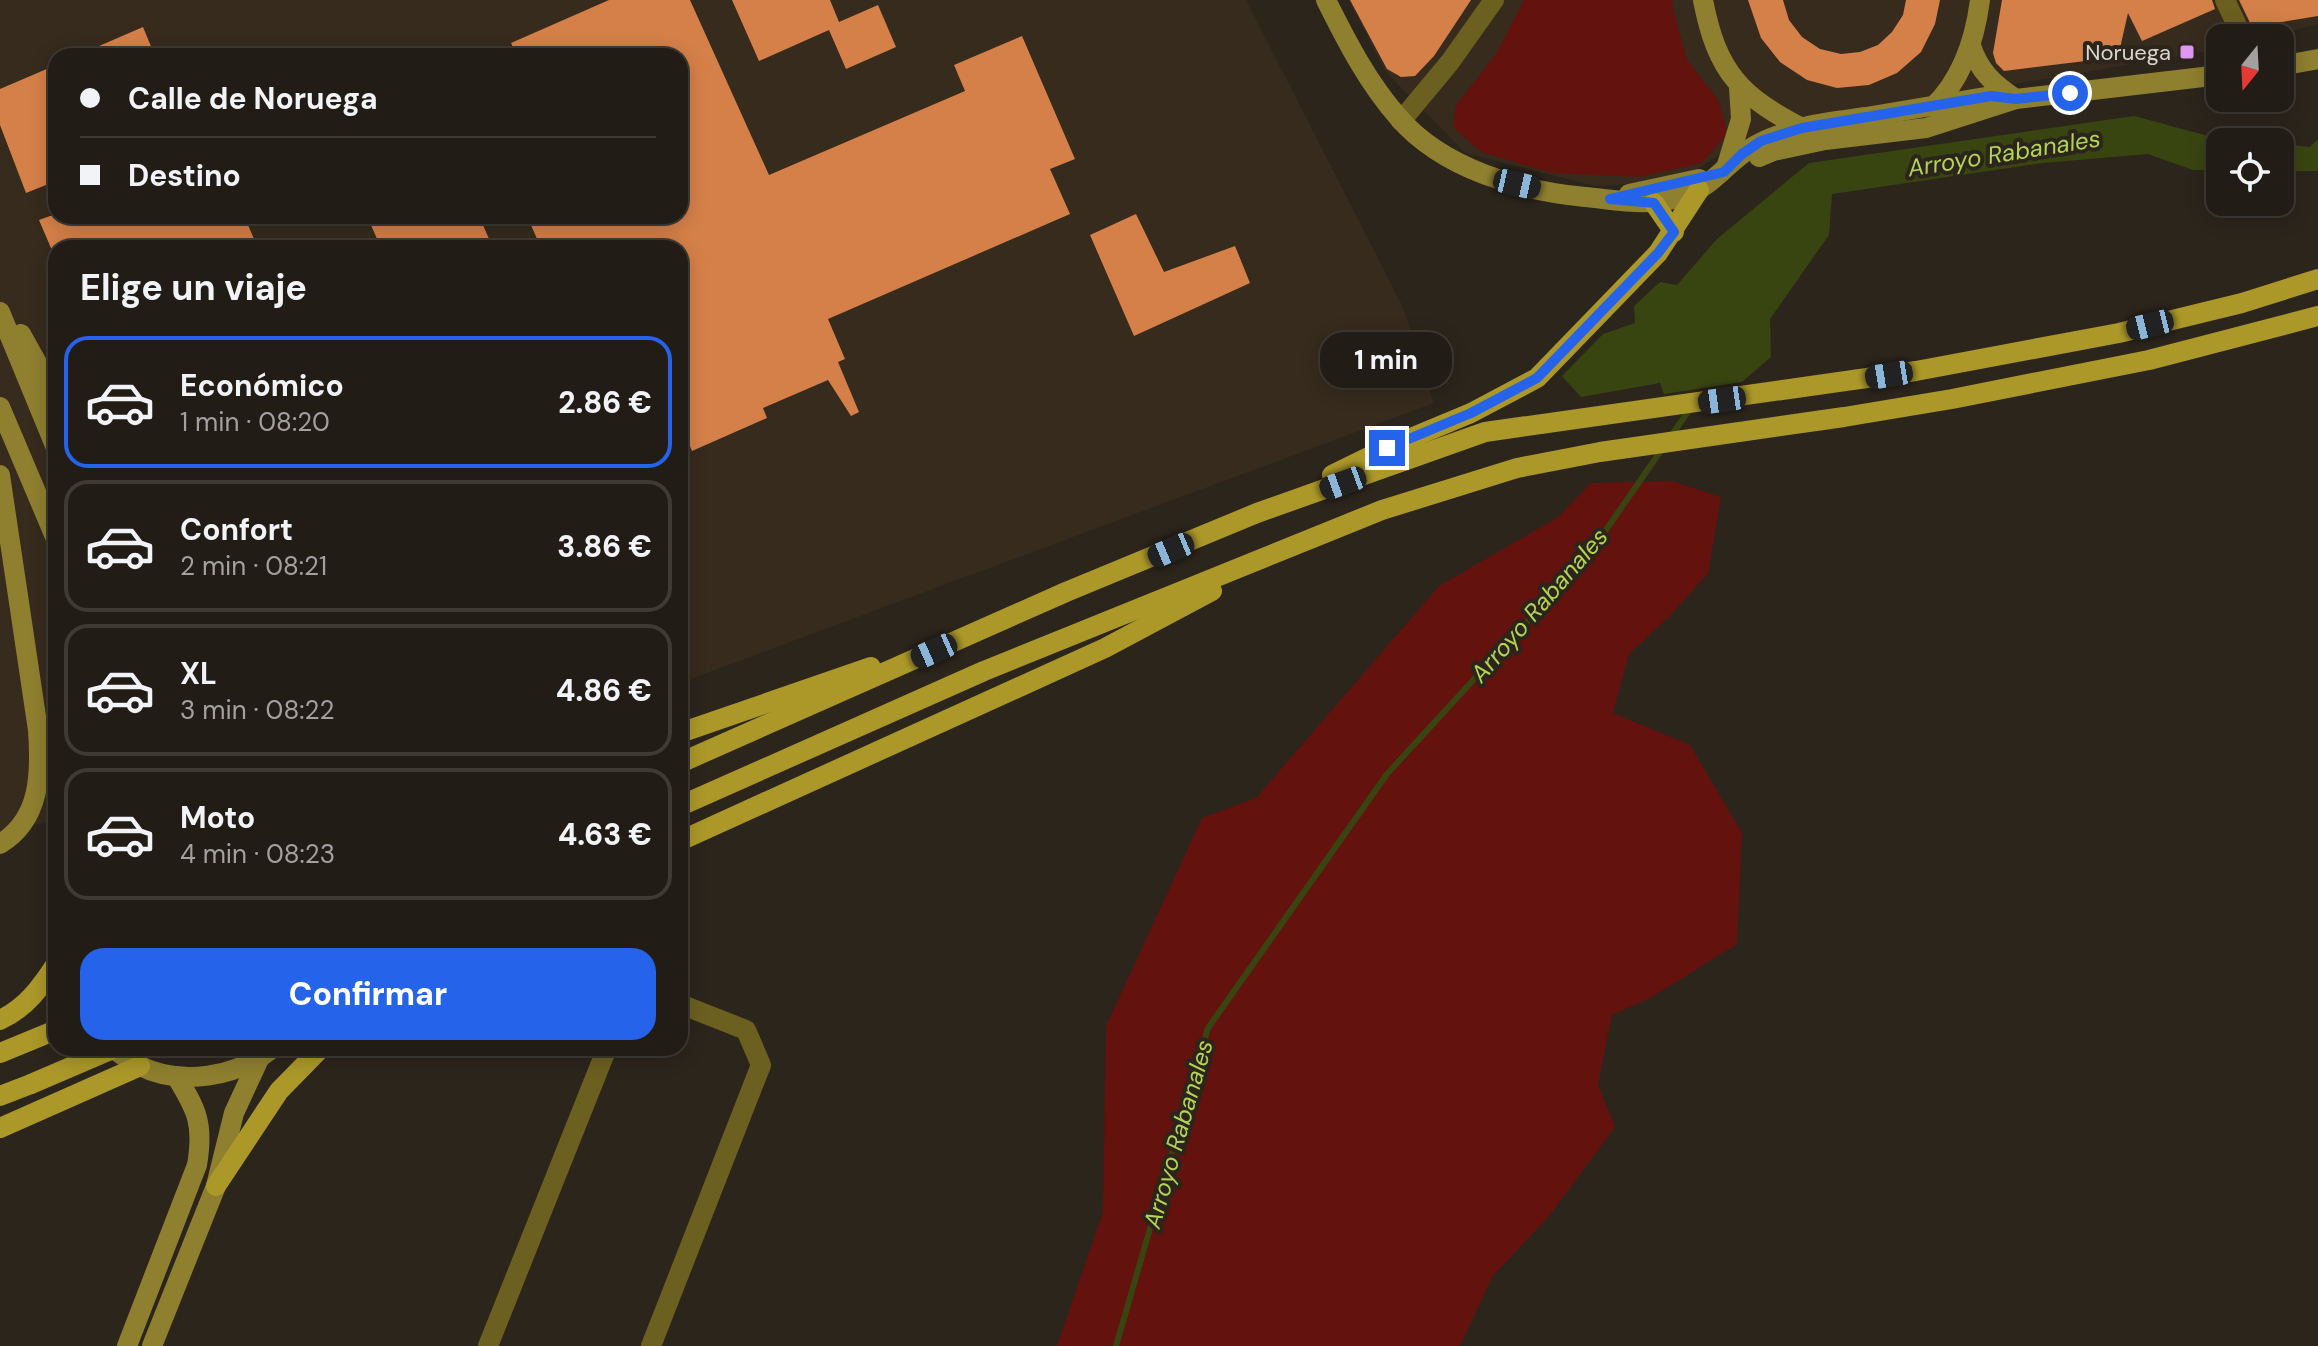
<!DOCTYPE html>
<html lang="es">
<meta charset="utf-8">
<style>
:root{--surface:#211c15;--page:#2d2922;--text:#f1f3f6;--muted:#a2a1a0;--line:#3e3a34;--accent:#2563eb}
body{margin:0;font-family:"DM Sans",sans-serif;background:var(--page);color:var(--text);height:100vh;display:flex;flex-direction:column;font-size:30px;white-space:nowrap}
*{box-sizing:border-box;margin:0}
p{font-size:26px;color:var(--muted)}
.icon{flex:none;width:44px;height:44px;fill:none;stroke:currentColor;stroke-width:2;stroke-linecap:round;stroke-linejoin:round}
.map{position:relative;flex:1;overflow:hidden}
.details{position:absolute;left:48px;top:240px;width:640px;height:816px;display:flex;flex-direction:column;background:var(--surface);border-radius:24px;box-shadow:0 4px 20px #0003,0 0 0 2px var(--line)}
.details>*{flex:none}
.hud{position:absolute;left:48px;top:48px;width:640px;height:176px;border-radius:24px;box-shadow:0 4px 20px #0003,0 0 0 2px var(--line);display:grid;align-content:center;height:176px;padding:0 32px;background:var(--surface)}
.needle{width:52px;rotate:198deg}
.buttons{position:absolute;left:2206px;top:24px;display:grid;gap:16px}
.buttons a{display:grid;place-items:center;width:88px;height:88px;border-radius:16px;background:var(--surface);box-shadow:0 4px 20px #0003,0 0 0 2px var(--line);font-size:40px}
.end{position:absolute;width:36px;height:36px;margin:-18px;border:10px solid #2563eb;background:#fff;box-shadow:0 0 0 4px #fff}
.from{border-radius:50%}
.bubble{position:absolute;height:56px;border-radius:24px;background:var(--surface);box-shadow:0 4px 20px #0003,0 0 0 2px var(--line);font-size:26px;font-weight:800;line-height:56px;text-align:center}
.car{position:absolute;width:24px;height:48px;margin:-24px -12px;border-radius:10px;box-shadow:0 0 6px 2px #0007;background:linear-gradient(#222 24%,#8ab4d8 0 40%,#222 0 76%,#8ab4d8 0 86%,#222 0)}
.hud b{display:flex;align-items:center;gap:28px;height:76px;font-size:30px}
.hud b+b{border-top:2px solid var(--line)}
.hud i{width:20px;height:20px;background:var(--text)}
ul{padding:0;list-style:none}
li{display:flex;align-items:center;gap:24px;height:132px;margin:0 16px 12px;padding:0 16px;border:4px solid var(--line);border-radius:24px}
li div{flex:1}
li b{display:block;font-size:30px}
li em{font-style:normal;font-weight:800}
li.active{border-color:var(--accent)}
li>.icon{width:72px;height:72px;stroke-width:1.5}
h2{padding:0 32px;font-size:36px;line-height:96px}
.cta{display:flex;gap:16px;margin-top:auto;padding:16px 32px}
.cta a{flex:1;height:92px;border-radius:24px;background:var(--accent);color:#fff;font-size:32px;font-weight:800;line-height:92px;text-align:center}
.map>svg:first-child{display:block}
.built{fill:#362b1d;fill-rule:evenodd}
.green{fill:#64120d}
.water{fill:#394511}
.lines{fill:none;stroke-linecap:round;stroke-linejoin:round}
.stream{stroke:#394511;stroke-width:6}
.building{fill:#d68049}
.street{stroke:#6c6020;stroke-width:20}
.secondary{stroke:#8f802f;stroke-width:20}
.primary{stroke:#ac9829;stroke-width:20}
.primary-bridge{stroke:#ac9829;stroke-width:20}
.route{stroke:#2563eb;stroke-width:10}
.poi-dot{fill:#de98f2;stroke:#2c251c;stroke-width:3}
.labels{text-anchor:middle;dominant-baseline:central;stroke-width:8;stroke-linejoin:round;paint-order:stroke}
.poi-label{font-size:22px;fill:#d9d5cf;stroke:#2c251c;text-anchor:end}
.water-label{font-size:24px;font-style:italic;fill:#b3d354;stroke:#2c251c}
</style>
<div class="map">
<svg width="2318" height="1346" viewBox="0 0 2318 1346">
<rect width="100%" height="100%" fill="#2c251c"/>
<g class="built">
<path d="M0 0H1246L1403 307 1434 403 680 683V248H56V821L0 831ZM56 56H680V216H56Z"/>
<polygon points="1349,0 2318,0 2318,24 2266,38 2220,38 2220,49 1782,124 1743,140 1697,169 1653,183 1595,186 1465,153 1385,71"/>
</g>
<g class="green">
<polygon points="1524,0 1673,0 1672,6 1687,60 1719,101 1727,134 1702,163 1639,177 1552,173 1481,152 1453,127 1456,105 1496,54"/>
<polygon points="1672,481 1721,497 1708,573 1669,617 1629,654 1613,713 1690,745 1742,833 1737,944 1652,997 1612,1015 1598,1085 1615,1127 1550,1215 1492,1277 1460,1346 1057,1346 1103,1212 1106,1026 1202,818 1256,798 1439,586 1557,518 1591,483"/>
</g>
<g class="water">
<polygon points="2134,116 2212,137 2258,142 2220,142 2220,170 2193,170 2148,154 2043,163 1832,194 1829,235 1770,319 1771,357 1742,382 1664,394 1660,383 1581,397 1562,376 1603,334 1635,323 1634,306 1660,282 1677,285 1717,239 1809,163"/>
<polygon points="2318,139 2318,171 2280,171 2280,144 2310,147"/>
</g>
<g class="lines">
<g class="stream">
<polyline points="1671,436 1690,409"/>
<polyline points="1116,1346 1208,1028 1387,774 1590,553 1662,449"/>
</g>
</g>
<g class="building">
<polygon points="609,0 690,0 769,175 965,91 954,65 1022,36 1075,159 1050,169 1070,214 828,319 845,359 838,362 859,412 851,416 828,380 763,408 767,418 692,451 680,423 680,248 541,248 527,216 680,216 680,56 517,56 511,43"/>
<polygon points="732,0 830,0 839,22 878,5 896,47 846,69 829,30 759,61"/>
<polygon points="1350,0 1471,0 1434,56 1415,76 1401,77 1387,69"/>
<polygon points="1748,0 1783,0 1789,20 1802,37 1820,49 1841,54 1860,52 1878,45 1892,32 1903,15 1906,0 1940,0 1935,24 1921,52 1897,73 1869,85 1837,88 1807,80 1780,62 1761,38"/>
<polygon points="2002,0 2212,0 2215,9 2142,41 2128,13 2118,57 2004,71 1996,63 1993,53"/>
<polygon points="2239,0 2318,0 2318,16 2252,27"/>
<polygon points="143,27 155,56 76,56"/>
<polygon points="56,65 56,181 26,193 0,125 0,89"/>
<polygon points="1136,214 1164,272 1235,246 1250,283 1134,336 1090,235"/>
<polygon points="50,216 244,216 258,248 51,248 39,220"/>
<polygon points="367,216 479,216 493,248 381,248"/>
</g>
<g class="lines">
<g class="street">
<polyline points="2225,0 2243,38"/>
<polyline points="1401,121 1450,62 1494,0"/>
<polyline points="488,1346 607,1048"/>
<polyline points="651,1346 761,1065 746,1030 680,1004"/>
</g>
<g class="secondary">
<path d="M1326 0C1347 42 1368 83 1399 118 1443 169 1521 191 1585 197 1617 200 1650 207 1681 197 1711 188 1722 168 1745 152 1761 140 1781 134 1800 128 1821 122 1844 120 1866 117 1907 110 1949 103 1991 96L2016 99"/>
<path d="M1703 0C1717 73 1741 97 1806 130"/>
<path d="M1971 46C1979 70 1992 83 2013 97"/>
<polyline points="2280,66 2318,59"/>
<path d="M1933 107C1962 79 1975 39 1980 0"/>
<polyline points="1759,157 1773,151 1825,140 1926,128 2016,99 2220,75"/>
<polyline points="1727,165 1741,119 1739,87"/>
<polyline points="1629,194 1699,179"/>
<polyline points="0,312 56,448"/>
<polyline points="21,334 56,397"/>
<polyline points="0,407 56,539"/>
<path d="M0 475 38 730C41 773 41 819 0 844"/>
<path d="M112 1048C121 1054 129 1060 138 1065 181 1087 237 1077 273 1048"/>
<path d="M127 1346 197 1165C204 1124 197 1110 176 1076"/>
<polyline points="152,1346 216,1186 234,1113 259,1059"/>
</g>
<g class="primary">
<polyline points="1654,203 1674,232"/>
<polyline points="1332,475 1387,448 1471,413 1537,378 1658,253 1699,190"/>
<polyline points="680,733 871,667"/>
<polyline points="680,763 1066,592 1257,513 1485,432 1916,371 2119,333 2242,303 2318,279"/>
<polyline points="680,806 984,671 1382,510 1517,468 1600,452 1844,417 1952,399 2149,360 2318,316"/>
<polyline points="680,841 1105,648 1212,591"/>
<path d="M0 1020C26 1008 41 987 56 964"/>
<polyline points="0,1053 56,1030"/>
<polyline points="0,1096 31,1084"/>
<polyline points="0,1128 140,1066"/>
<polyline points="216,1186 279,1091 321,1048"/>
</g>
<polyline class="primary-bridge" points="31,1084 115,1048"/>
</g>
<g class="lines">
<polyline class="route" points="1387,448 1471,413 1537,378 1658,253 1674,232 1654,203 1610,199 1724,172 1742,154 1761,141 1802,128 1991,96 2016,99 2070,93"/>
</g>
<rect class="poi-dot" x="2179" y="44" width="16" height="16" rx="4"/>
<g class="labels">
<g class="poi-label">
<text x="2171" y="52">Noruega</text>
</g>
<g class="water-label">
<text transform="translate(2004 153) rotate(-9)">Arroyo Rabanales</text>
<text transform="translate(1539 605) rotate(-49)">Arroyo Rabanales</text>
<text transform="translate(1178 1134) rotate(-74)">Arroyo Rabanales</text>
</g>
</g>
</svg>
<div class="buttons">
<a><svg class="needle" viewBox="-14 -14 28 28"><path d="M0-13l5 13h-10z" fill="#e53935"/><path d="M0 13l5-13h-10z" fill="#a2a1a0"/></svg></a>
<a><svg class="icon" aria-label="locate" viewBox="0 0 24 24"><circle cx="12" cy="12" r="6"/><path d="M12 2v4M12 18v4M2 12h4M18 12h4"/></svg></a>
</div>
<i class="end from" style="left:2070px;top:93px"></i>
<i class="end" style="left:1387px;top:448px"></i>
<div class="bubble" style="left:1320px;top:332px;width:132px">1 min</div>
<i class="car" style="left:1517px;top:184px;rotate:103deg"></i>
<i class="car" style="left:2150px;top:325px;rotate:256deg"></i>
<i class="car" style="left:1889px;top:375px;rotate:261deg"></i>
<i class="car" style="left:1722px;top:400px;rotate:262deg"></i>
<i class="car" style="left:1343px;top:483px;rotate:250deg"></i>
<i class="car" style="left:1171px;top:550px;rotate:247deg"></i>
<i class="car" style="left:934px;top:651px;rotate:246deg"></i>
<div class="hud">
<b><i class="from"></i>Calle de Noruega</b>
<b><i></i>Destino</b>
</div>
<section class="details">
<h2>Elige un viaje</h2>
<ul>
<li class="active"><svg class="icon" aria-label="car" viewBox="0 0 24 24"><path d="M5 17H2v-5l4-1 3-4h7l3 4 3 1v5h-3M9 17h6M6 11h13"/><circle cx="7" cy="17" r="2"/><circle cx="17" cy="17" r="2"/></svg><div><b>Económico</b><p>1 min · 08:20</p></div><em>2.86 €</em></li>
<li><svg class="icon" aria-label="car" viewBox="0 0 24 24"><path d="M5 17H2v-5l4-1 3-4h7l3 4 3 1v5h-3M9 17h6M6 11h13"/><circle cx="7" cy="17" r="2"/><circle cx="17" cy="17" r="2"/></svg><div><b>Confort</b><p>2 min · 08:21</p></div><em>3.86 €</em></li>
<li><svg class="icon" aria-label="car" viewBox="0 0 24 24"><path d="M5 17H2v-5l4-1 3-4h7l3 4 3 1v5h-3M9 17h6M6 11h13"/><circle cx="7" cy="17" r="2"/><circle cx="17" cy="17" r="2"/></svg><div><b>XL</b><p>3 min · 08:22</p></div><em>4.86 €</em></li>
<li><svg class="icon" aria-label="car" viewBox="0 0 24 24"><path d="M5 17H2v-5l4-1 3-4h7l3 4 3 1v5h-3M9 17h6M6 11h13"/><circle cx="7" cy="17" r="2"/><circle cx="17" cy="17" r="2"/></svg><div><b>Moto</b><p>4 min · 08:23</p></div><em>4.63 €</em></li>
</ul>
<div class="cta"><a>Confirmar</a></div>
</section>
</div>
